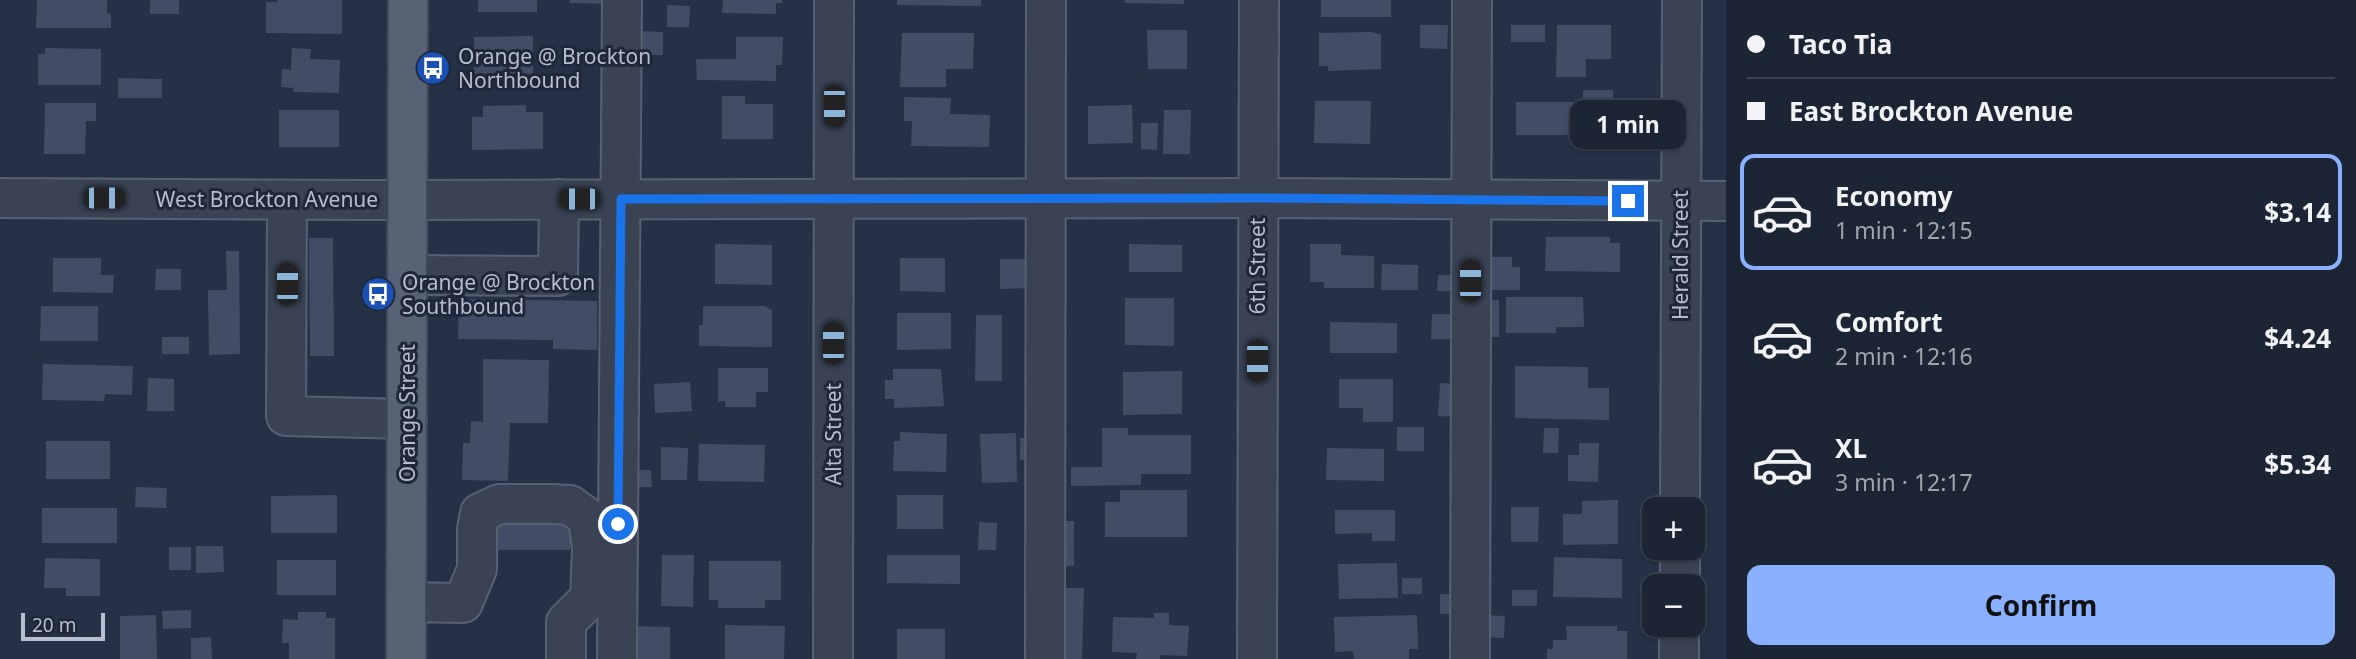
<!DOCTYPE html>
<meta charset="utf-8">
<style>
:root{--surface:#1c2534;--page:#252d3c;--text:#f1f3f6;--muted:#a0a5ac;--line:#3a424f;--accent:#8ab1ff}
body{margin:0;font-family:"Noto Sans",sans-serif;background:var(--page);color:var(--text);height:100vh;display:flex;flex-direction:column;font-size:26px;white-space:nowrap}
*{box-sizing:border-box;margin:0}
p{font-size:23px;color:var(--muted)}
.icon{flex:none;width:38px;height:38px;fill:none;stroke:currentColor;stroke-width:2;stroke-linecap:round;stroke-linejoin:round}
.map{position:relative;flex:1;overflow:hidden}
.details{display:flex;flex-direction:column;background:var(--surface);width:630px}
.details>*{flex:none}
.hud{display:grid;align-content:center;height:154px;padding:0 21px;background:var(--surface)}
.controls{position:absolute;left:1642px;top:497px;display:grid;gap:14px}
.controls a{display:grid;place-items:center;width:63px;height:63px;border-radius:14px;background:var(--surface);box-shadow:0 2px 5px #0004,0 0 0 2px var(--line);font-size:35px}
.scale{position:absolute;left:21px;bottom:18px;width:84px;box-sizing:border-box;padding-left:7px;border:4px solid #b7bece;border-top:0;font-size:19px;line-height:24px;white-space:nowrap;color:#b7bece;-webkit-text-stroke:5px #1e2839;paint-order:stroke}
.end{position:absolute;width:32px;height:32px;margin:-16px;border:9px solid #1a73e8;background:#fff;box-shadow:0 0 0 4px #fff}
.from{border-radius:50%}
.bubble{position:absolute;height:49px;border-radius:14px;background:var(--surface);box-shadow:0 2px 5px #0004,0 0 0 2px var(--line);font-size:23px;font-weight:700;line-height:49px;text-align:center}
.car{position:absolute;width:21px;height:42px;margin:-21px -10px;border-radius:9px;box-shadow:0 0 5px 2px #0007;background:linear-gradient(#222 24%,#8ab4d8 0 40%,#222 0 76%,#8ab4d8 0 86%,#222 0)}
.hud b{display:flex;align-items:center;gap:24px;height:66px;font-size:26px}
.hud b+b{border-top:2px solid var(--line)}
.hud i{width:18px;height:18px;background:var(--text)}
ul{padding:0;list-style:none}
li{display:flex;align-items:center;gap:21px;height:116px;margin:0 14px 10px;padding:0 7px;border:4px solid transparent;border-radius:14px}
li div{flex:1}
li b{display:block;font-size:26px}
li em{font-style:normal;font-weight:700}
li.on{border-color:var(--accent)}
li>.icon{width:63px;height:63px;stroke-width:1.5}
.action{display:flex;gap:14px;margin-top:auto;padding:14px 21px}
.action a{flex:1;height:80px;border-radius:14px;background:var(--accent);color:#111;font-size:28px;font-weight:700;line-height:80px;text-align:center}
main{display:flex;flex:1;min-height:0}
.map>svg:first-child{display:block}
.building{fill:#414d65}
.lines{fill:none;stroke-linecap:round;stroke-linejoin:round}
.minor-casing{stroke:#586171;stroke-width:42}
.major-casing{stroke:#434c5d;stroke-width:42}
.minor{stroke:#394354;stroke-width:38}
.major{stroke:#576274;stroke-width:38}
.route{stroke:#1a73e8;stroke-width:9}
.labels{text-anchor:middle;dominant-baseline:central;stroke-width:6;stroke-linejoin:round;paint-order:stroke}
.poi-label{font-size:21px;fill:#b7bece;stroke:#1e2839;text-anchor:start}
.street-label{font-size:21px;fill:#b7bece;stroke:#1e2839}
</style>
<main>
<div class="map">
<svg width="1726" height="659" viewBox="0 0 1726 659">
<rect width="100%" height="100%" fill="#253145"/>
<g class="building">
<polygon points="37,0 107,0 107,13 111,14 111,28 36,28"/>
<rect x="150" y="0" width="29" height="14"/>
<polygon points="277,0 342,0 342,34 266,33 266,2 277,2"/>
<rect x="478" y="0" width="59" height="12"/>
<polygon points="570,0 611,0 611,4 570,3"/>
<polygon points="723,0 782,0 782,3 776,3 776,14 722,13"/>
<polygon points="897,0 981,0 981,6 897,5"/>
<polygon points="1125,0 1184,0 1184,4 1125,3"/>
<rect x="1321" y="0" width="70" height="17"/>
<polygon points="667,5 690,6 689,27 667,27"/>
<polygon points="1420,25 1448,25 1447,49 1420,48"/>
<rect x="1511" y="25" width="34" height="17"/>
<polygon points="1557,25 1611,25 1611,59 1586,59 1586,77 1556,77"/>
<polygon points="1147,30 1187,30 1187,69 1148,69"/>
<polygon points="640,31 663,32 663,55 640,55"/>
<polygon points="1372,32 1381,35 1381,69 1328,71 1328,66 1319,66 1319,33"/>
<polygon points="902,33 974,33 973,69 946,69 946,87 900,87"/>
<polygon points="533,36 533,74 474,75 474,37"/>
<polygon points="736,37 783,37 782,65 776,65 776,81 697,80 696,59 736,59"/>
<polygon points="45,48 101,49 101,85 38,85 38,54 45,54"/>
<polygon points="292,48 311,49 310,59 340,60 339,93 293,92 294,88 281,87 282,69 291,70"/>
<polygon points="118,78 162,79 162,98 118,98"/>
<polygon points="1583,90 1613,90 1613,120 1586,120 1586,135 1516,135 1516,102 1583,102"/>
<polygon points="722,96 745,96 745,104 773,104 773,139 722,139"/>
<polygon points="904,97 951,98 950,114 990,115 989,147 911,146 912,121 904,121"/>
<polygon points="1315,101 1371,101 1370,144 1314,143"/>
<polygon points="45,103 96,103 96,121 86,121 85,154 44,154"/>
<polygon points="526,105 526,112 543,112 543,149 472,150 472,117 483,117 483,106"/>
<polygon points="1132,105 1133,143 1088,144 1088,106"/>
<rect x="279" y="110" width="60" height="37"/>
<polygon points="1164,110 1191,110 1190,154 1163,154"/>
<polygon points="1141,123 1158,123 1157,150 1141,149"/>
<polygon points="1546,237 1610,237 1610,243 1620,243 1620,272 1545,271"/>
<polygon points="309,238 333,238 334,356 310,356"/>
<polygon points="715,244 772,245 772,285 715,284"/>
<polygon points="1129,244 1182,245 1182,272 1129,272"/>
<polygon points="1310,244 1341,244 1341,255 1374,256 1374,288 1324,288 1324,282 1310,282"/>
<polygon points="226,251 239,251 240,354 209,355 208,290 227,290"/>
<polygon points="1482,257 1512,257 1512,267 1520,267 1520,290 1482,290"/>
<polygon points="53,258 101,258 101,275 114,275 113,293 53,292"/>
<polygon points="900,258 945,258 945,292 900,291"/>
<polygon points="1000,259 1032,259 1032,288 1000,289"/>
<polygon points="1382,264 1418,265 1418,290 1381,290"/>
<polygon points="156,269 181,269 181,290 155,290"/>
<polygon points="1438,275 1461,275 1461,291 1437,291"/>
<polygon points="1506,297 1583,297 1584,327 1556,327 1556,333 1506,333"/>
<polygon points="1125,298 1174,298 1174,346 1125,345"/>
<polygon points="459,299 597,301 597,350 553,349 553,340 458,339"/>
<polygon points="1499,300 1499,337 1482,337 1482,301"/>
<polygon points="41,306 98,306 98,341 40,341"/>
<polygon points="703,306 765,306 772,310 772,347 699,346 699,325 703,325"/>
<polygon points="897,313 951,313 951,349 897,350"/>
<polygon points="1432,314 1458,314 1457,339 1431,339"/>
<polygon points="976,315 1002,315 1002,381 975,381"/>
<polygon points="1330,322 1397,323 1397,353 1330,353"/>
<rect x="162" y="337" width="27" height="17"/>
<polygon points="483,359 549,360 548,423 510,423 508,481 462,480 463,443 470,443 471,421 483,422"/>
<polygon points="43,364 133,366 132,395 105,394 104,401 42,400"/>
<polygon points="1515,366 1588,367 1588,388 1609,388 1609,420 1515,418"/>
<polygon points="718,368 768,368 768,392 756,392 756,407 725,407 725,401 718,402"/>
<polygon points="893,369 941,369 944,406 894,408 894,399 885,399 885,380 893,380"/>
<polygon points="1182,371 1182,414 1123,415 1123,372"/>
<polygon points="148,378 174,379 174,411 147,411"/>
<polygon points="1339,379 1393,379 1393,422 1363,422 1363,408 1339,408"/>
<polygon points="690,382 692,411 655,413 654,384"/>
<polygon points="1440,383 1460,384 1459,417 1438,416"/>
<rect x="1397" y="427" width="27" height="24"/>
<polygon points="1102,428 1128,428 1128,435 1191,435 1191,474 1141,474 1141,485 1071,486 1071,467 1102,467"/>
<polygon points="1544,428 1559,428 1558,453 1543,453"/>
<polygon points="900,432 947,434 946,472 893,471 894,441 900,441"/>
<polygon points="1016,433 1017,482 982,483 980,434"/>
<rect x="1020" y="438" width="12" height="22"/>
<rect x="46" y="441" width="64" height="38"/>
<polygon points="1579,443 1599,443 1598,482 1568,481 1568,455 1579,455"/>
<polygon points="699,444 765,445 764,482 698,481"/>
<polygon points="661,447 688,448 687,480 661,480"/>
<polygon points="1327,448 1384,449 1384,481 1326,480"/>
<polygon points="630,470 651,470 652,487 630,487"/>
<polygon points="136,487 167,488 166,508 135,507"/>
<polygon points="1120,490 1187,490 1187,537 1105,537 1105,502 1120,502"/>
<polygon points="337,495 337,533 271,533 271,496"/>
<rect x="897" y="495" width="46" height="34"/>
<polygon points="1618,500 1618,544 1563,545 1563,514 1582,514 1582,501"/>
<polygon points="1511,507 1539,507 1538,542 1511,542"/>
<rect x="42" y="508" width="75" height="35"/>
<polygon points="1335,510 1395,510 1395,541 1372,541 1372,533 1335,534"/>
<polygon points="497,513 570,515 570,550 497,550"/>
<polygon points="1057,521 1074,521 1074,566 1056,566"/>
<polygon points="979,522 997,523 996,550 978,550"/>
<polygon points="196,546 223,546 224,572 196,573"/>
<rect x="169" y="547" width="22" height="23"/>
<polygon points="662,555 694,555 693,607 661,606"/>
<polygon points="887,555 960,555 960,584 887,583"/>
<polygon points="1554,557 1622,559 1622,598 1553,597"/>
<polygon points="45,558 100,559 100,596 66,596 66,588 44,588"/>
<rect x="277" y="560" width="59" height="35"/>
<polygon points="709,561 781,561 781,600 765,600 765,608 718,608 718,600 709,600"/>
<polygon points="1397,563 1398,598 1339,599 1338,564"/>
<rect x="1402" y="578" width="20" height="16"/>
<polygon points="1058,588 1084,588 1082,659 1057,659"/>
<rect x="1512" y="590" width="25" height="16"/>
<rect x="1440" y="594" width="21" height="20"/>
<polygon points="191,610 191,628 163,629 162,611"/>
<polygon points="298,612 326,612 326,618 335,618 335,659 289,659 289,643 282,643 283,619 298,620"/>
<polygon points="1154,613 1169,613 1169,625 1189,626 1187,656 1160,655 1160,659 1136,659 1137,653 1112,652 1113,617 1154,618"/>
<polygon points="156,615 157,659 120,659 120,616"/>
<polygon points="1417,615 1418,649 1409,649 1409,659 1354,659 1353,651 1335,652 1334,617"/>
<polygon points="1483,615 1505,616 1504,638 1482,637"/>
<polygon points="725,625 785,626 784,659 725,659"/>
<polygon points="629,626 670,627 670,659 629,659"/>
<polygon points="1566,626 1617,626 1617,631 1627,631 1627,659 1547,659 1547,649 1553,649 1553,640 1567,640"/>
<rect x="897" y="629" width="48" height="30"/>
<polygon points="211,637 212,659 191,659 191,638"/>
</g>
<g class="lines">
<g class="minor-casing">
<g id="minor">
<polyline points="0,198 366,200 1257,198 1726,201"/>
<polyline points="287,200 286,416 407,419"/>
<polyline points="408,275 558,276 559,199"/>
<polyline points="1680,509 1682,0"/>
<polyline points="1680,586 1680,548"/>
<polyline points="406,602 463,603 477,569 477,529 480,513 499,504 552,504 570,505 588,518 592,549 590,598 566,622 566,659"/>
<polyline points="617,659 622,0"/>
<polyline points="833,659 834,0"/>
<polyline points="1045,659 1046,0"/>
<polyline points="1257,659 1259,0"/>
<polyline points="1470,659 1472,0"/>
<polyline points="1679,659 1679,625"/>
</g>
</g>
<g class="major-casing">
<polyline id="major" points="406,659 408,0"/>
</g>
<use href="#minor" class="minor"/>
<use href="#major" class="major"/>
</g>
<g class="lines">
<polyline class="route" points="618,524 621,199 1257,198 1628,201"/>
</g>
<defs>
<g id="bus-disc" transform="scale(1.75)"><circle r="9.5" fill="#1a4fb4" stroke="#1e2839"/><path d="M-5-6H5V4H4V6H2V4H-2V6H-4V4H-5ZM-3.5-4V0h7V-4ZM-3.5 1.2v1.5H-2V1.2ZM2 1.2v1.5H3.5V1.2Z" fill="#fff"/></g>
</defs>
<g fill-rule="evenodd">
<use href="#bus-disc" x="433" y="68"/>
<use href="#bus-disc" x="378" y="294"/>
</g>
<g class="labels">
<g class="poi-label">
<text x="458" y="56">Orange @ Brockton<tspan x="458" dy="24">Northbound</tspan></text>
<text x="402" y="282">Orange @ Brockton<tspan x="402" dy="24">Southbound</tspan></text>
</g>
<g class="street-label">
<text x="267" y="199">West Brockton Avenue</text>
<text transform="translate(1680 255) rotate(-90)">Herald Street</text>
<text transform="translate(1257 266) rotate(-90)">6th Street</text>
<text transform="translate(407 413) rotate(-90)">Orange Street</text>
<text transform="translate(833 434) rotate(-90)">Alta Street</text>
</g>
</g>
</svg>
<div class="controls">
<a>+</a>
<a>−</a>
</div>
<div class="scale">20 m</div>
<i class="end from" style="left:618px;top:524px"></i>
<i class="end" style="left:1628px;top:201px"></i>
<div class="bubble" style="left:1570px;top:100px;width:116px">1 min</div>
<i class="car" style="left:834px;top:106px;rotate:180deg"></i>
<i class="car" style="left:104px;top:198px;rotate:90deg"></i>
<i class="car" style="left:579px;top:199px;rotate:270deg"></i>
<i class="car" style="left:1470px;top:281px;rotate:0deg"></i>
<i class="car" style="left:287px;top:284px;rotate:0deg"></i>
<i class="car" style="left:833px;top:343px;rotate:0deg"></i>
<i class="car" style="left:1257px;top:361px;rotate:180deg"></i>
</div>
<section class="details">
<div class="hud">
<b><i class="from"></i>Taco Tia</b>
<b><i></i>East Brockton Avenue</b>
</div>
<ul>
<li class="on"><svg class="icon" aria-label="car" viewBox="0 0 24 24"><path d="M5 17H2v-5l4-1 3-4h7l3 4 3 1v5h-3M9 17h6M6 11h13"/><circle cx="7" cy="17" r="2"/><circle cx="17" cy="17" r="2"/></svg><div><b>Economy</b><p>1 min · 12:15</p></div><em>$3.14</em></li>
<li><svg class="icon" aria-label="car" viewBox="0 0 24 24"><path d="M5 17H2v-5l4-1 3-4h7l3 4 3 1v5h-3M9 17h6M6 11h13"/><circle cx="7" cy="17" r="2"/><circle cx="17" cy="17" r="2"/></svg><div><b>Comfort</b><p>2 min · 12:16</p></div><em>$4.24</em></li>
<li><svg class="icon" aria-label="car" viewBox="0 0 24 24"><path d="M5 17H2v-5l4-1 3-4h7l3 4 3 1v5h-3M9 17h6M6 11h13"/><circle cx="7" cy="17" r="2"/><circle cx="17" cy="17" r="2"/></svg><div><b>XL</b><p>3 min · 12:17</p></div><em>$5.34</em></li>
</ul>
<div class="action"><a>Confirm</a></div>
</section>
</main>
